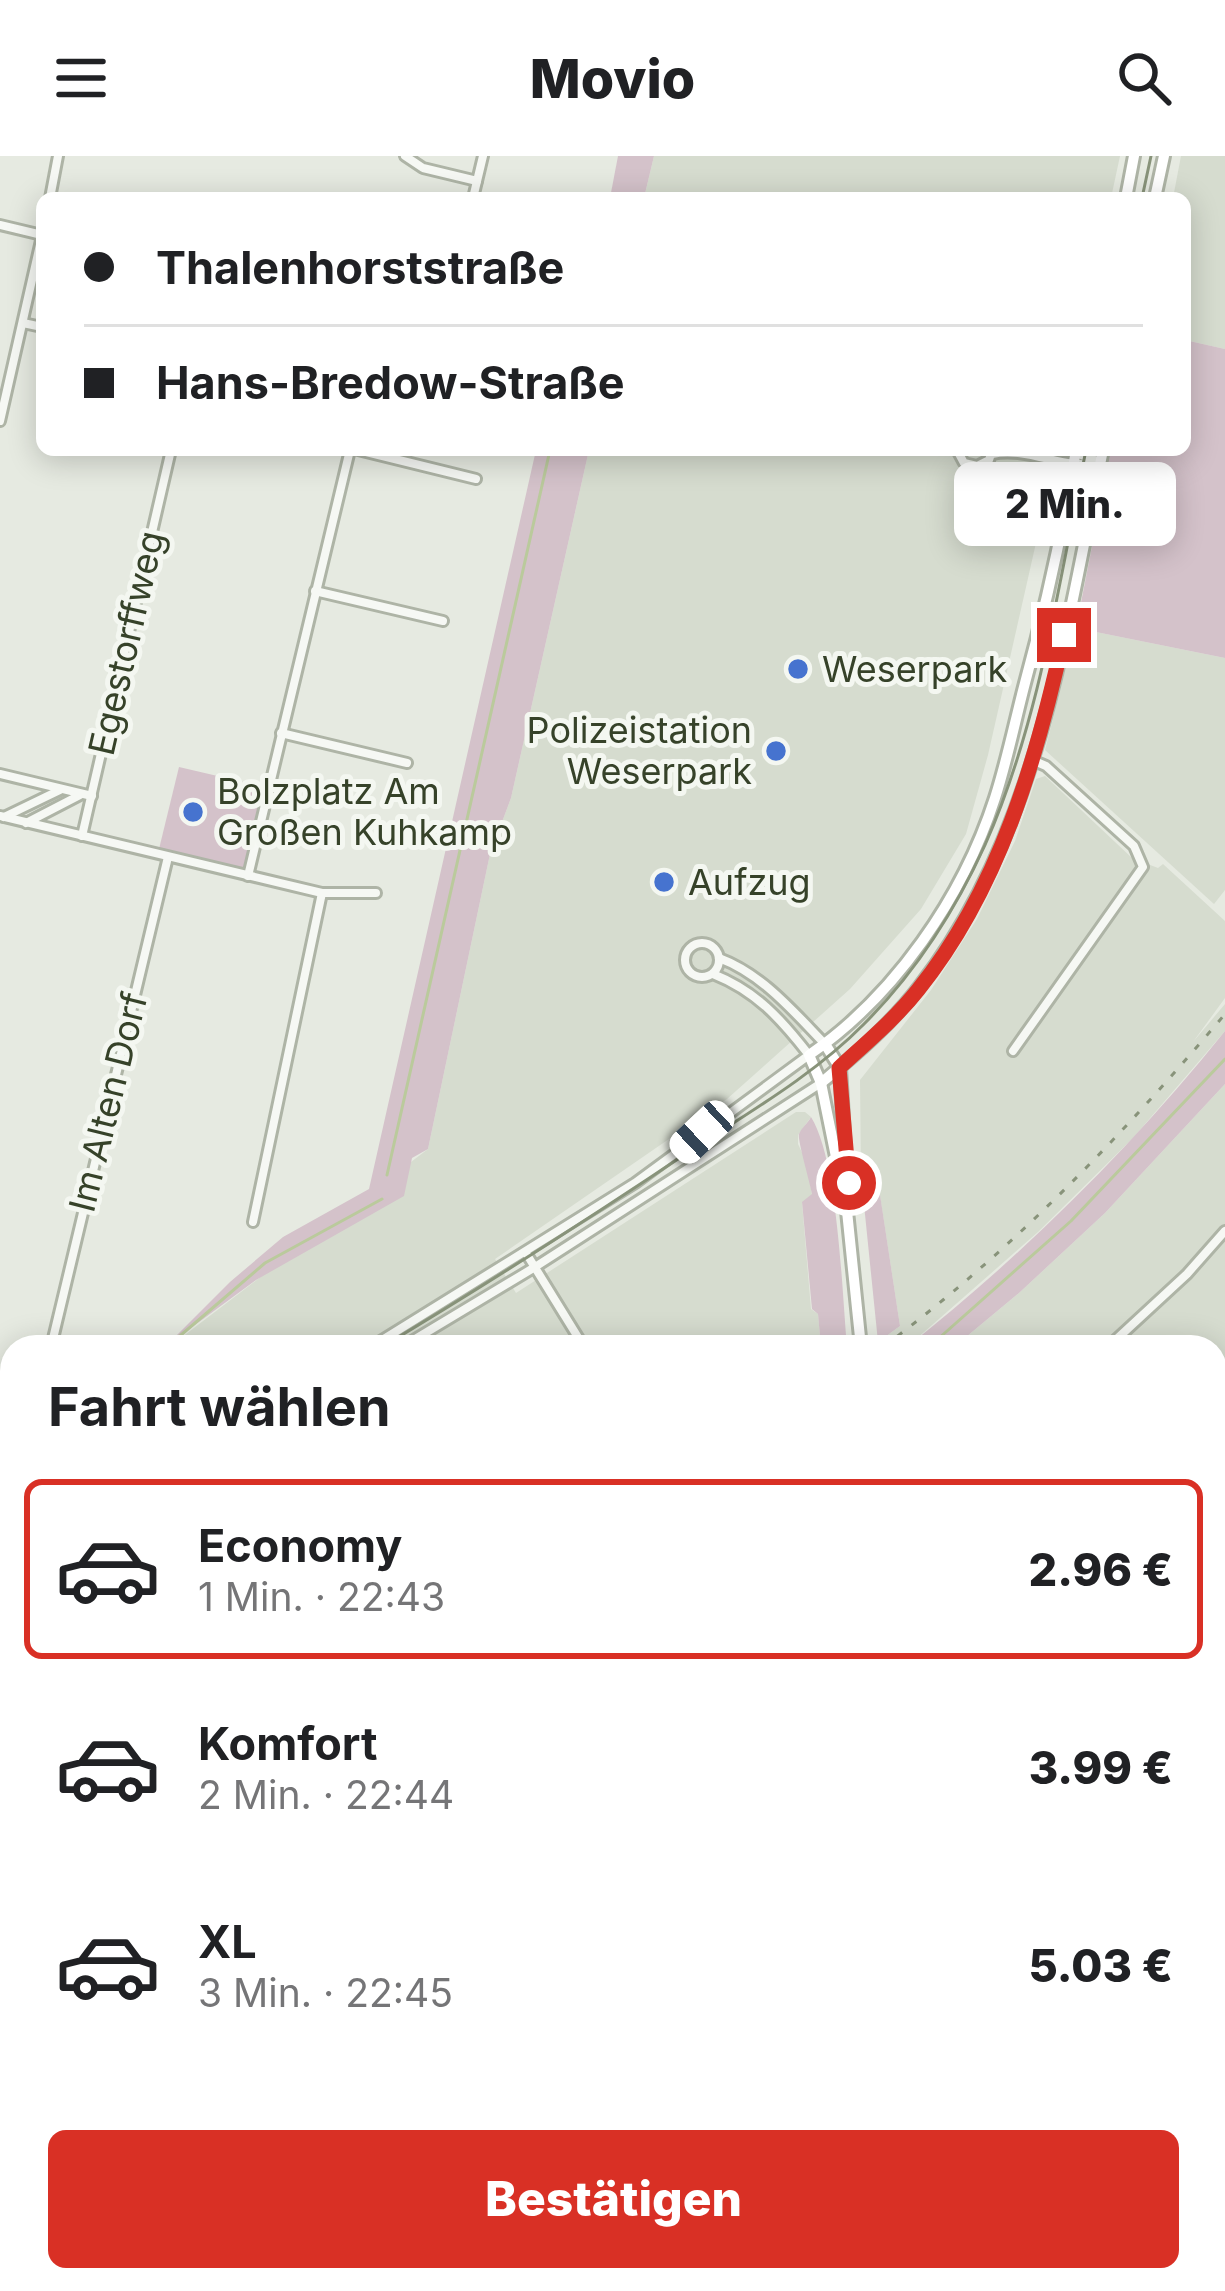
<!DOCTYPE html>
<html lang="de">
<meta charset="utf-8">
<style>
:root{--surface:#fff;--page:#f2f2f2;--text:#202124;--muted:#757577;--line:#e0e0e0;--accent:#d93025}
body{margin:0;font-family:Inter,sans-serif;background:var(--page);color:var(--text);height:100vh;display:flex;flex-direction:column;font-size:45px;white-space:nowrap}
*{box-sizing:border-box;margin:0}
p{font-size:39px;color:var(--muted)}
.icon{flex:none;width:66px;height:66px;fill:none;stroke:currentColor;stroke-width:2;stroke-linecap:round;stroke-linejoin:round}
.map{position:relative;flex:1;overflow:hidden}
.drawer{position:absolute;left:0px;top:1179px;width:1227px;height:957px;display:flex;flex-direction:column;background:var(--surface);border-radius:36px 36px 0 0;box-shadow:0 6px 30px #0003}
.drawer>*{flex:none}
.hud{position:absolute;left:36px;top:36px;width:1155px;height:264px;border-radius:18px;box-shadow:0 6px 30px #0003;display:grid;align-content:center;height:264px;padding:0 48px;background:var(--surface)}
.end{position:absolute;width:54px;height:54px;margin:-27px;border:15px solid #d93025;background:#fff;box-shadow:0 0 0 6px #fff}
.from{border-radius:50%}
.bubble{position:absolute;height:84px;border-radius:18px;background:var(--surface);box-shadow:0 6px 30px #0003;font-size:39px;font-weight:800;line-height:84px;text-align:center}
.car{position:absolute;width:36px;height:72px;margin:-36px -18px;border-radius:15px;box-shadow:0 0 9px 3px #0007;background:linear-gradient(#fff 24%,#345 0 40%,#fff 0 76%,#345 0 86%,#fff 0)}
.hud b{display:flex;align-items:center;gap:42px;height:114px;font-size:45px}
.hud b+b{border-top:3px solid var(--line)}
.hud i{width:30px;height:30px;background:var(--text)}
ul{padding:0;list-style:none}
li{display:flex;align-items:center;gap:36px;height:180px;margin:0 24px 18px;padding:0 24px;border:6px solid transparent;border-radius:18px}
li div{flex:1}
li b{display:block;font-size:45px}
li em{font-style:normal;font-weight:800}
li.active{border-color:var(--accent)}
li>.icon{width:108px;height:108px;stroke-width:1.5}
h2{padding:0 48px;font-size:54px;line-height:144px}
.action{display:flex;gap:24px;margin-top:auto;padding:24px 48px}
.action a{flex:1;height:138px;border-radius:18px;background:var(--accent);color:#fff;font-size:48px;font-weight:800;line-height:138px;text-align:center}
header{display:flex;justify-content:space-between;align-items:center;height:156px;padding:0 48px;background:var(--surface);font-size:54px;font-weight:800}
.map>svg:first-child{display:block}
.built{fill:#d6dccf}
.green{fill:#d4c2ca}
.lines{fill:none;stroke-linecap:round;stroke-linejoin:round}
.stream{stroke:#baca9c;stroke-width:3}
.street-casing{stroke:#aeb4a6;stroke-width:14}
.secondary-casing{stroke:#aeb4a6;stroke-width:16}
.street{stroke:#f6f8f4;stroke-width:8}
.secondary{stroke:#fff;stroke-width:10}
.tram{stroke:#88937a;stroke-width:3}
.rail{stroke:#88937a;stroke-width:3;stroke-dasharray:6 12;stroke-linecap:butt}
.route{stroke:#d93025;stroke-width:15}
.poi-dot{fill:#4673cf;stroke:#f4f7f1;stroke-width:4.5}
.labels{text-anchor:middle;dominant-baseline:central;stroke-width:10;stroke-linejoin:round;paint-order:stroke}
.street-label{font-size:36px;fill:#364229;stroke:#f4f7f1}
.poi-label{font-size:36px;fill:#364229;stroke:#f4f7f1;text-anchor:start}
</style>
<header><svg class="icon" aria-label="menu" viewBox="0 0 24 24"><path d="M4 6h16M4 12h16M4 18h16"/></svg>Movio<svg class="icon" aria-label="search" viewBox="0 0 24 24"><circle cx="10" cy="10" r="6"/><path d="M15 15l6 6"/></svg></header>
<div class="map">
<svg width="1225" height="2135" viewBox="0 0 1225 2135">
<rect width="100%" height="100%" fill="#e6eae1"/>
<g class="built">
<polygon points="654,0 1120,0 1111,42 644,42"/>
<polygon points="1181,0 1225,0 1225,193 1185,184 1185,42 1173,42"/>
<polygon points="589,294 1057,294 988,599 966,678 921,753 850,833 727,943 495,1103 516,1137 796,956 805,956 811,961 798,979 798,988 807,1007 812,1039 802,1047 811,1153 818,1158 821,1191 169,1191 428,993 490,698 511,642"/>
<polygon points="1076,472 1225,502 1225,734 1214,748 1045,594"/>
<polygon points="1045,620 1132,702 1158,712 1163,708 1225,765 1225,842 1193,886 1225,848 1225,875 1133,982 1038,1076 907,1191 871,1191 900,1170 877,1020 861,1019 860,924 931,834 977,763 1015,685 1036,623"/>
<polygon points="1225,928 1225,1441 1215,1434 1215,1191 954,1191 1019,1137 1105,1057"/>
<polygon points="12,1487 12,1581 0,1585 0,1490"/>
<polygon points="1225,1557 1225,1786 1215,1779 1215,1571"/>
<polygon points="1225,1868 1225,2135 956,2135 956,2124 1215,2124 1215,1882"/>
</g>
<g class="green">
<polygon points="618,0 654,0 644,42 610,42"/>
<polygon points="1185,184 1225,193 1225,502 1076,472 1111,294 1185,294"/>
<polygon points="536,294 589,294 511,642 490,698 428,993 412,1002 404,1040 256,1124 165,1191 230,1126 283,1081 369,1033"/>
<polygon points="179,611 264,631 244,713 159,693"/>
<path d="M1225 875V928L1105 1057 1019 1137 954 1191H907C1023 1099 1132 991 1225 875Z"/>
<path d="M811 961C838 1004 842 1136 847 1191H821L818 1158 812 1153 802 1046 812 1038C810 1027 797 982 799 978 802 971 808 967 811 961Z"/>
<polygon points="861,1019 877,1019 900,1170 878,1186"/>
<polygon points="12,1408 12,1487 0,1490 0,1414"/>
<polygon points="1215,1434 1225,1441 1225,1557 1215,1571"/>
</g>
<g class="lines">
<g class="stream">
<polyline points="387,1019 550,294"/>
<polyline points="167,1191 265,1107 382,1043"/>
<polyline points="929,1191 1071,1065 1225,903"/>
<polyline points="0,1310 12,1303"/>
</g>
<g class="street-casing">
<g id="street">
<polyline points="405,0 423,12 477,25"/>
<polyline points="50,42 58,0"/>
<polyline points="473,42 483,0"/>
<polyline points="0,69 42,79"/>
<polyline points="23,167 42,171"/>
<polyline points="0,265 42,80"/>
<polyline points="358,294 476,323"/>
<polyline points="957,294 964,307 977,310 989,304 992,295"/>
<polyline points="1068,294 1100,306"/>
<path d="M992 298C1030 290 1067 316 1100 306"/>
<polyline points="315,435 443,465"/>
<polyline points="281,577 407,607"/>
<polyline points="0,618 92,640"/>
<polyline points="0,660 322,737 376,737"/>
<polyline points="4,661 60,634"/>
<polyline points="26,667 80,639"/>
<polyline points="82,680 171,294"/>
<polyline points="248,720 350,294"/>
<circle cx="702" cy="804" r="17"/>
<path d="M719 802C762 818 793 855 824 887"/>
<polyline points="1013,895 1143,711 1134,690 1046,610 1032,604"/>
<polyline points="253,1066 322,737"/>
<polyline points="526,1097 584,1191"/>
<polyline points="51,1191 168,701"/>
<path d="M371 1191 635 1027 809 899C781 863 756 835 713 818"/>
<polyline points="402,1191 535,1111 821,927"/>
<polyline points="1108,1191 1187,1118 1225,1075"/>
<polyline points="1215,1395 1225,1383"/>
<polyline points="1215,1764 1225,1771"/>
<polyline points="0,1809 12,1792"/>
<polyline points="1215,1863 1225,1849"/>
<polyline points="0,1954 12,1953"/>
<polyline points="253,2124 265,2135"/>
<polyline points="477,2124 492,2135"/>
<polyline points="1070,2124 1071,2135"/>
<polyline points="801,2135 803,2124"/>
</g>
</g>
<g class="secondary-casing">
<g id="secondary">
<polyline points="1126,42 1134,0"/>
<polyline points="1155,42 1164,0"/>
<polyline points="825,888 840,912 848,1046"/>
<path d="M821 927C856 898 892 867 920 830 1038 678 1065 477 1103 294"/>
<path d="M861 1191 847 1055 821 927 809 899C895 840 963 741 995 642 1007 605 1015 565 1025 527 1046 450 1063 373 1076 294"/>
<polyline points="939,2135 940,2124"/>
</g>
</g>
<use href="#street" class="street"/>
<use href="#secondary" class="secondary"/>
<g class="tram">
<polyline points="1142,42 1151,0"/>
<path d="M382 1191C489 1127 593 1060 696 991 753 954 816 917 864 868 915 817 955 755 985 689 1040 565 1059 426 1086 294"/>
<polyline points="0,1388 12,1383"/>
</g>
<g class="rail">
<path d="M883 1191C1011 1096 1122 980 1225 858"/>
<polyline points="0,1609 12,1605"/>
</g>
</g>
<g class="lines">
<path class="route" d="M849 1027 839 912C866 887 895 863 918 834 999 734 1037 603 1064 479"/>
</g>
<g class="poi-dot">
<circle cx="798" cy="513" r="12"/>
<circle cx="776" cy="595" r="12"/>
<circle cx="193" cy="656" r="12"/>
<circle cx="664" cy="726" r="12"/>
</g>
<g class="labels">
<g class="street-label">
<text transform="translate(126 487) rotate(-77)">Egestorffweg</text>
<text transform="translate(108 946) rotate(-76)">Im Alten Dorf</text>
</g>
<g class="poi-label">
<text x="822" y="513">Weserpark</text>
<text x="752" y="574" text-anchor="end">Polizeistation<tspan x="752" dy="41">Weserpark</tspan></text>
<text x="217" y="635">Bolzplatz Am<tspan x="217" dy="41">Großen Kuhkamp</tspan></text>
<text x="688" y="726">Aufzug</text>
</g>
</g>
</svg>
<i class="end from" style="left:849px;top:1027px"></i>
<i class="end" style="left:1064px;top:479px"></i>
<div class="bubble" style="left:954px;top:306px;width:222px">2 Min.</div>
<i class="car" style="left:702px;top:976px;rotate:227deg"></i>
<div class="hud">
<b><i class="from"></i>Thalenhorststraße</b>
<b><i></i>Hans-Bredow-Straße</b>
</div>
<section class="drawer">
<h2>Fahrt wählen</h2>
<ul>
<li class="active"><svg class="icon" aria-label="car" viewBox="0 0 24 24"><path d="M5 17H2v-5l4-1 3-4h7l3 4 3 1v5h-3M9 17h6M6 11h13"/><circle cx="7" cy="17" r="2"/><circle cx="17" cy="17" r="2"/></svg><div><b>Economy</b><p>1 Min. · 22:43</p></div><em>2.96 €</em></li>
<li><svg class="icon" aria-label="car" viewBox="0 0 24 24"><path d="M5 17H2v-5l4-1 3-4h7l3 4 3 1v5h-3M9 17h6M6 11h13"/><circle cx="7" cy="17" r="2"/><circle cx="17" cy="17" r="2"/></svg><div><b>Komfort</b><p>2 Min. · 22:44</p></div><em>3.99 €</em></li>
<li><svg class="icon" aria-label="car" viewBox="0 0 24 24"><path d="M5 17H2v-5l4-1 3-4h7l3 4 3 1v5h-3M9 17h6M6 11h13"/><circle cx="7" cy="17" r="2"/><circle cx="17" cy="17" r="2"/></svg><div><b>XL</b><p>3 Min. · 22:45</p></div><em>5.03 €</em></li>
</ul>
<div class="action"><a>Bestätigen</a></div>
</section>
</div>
